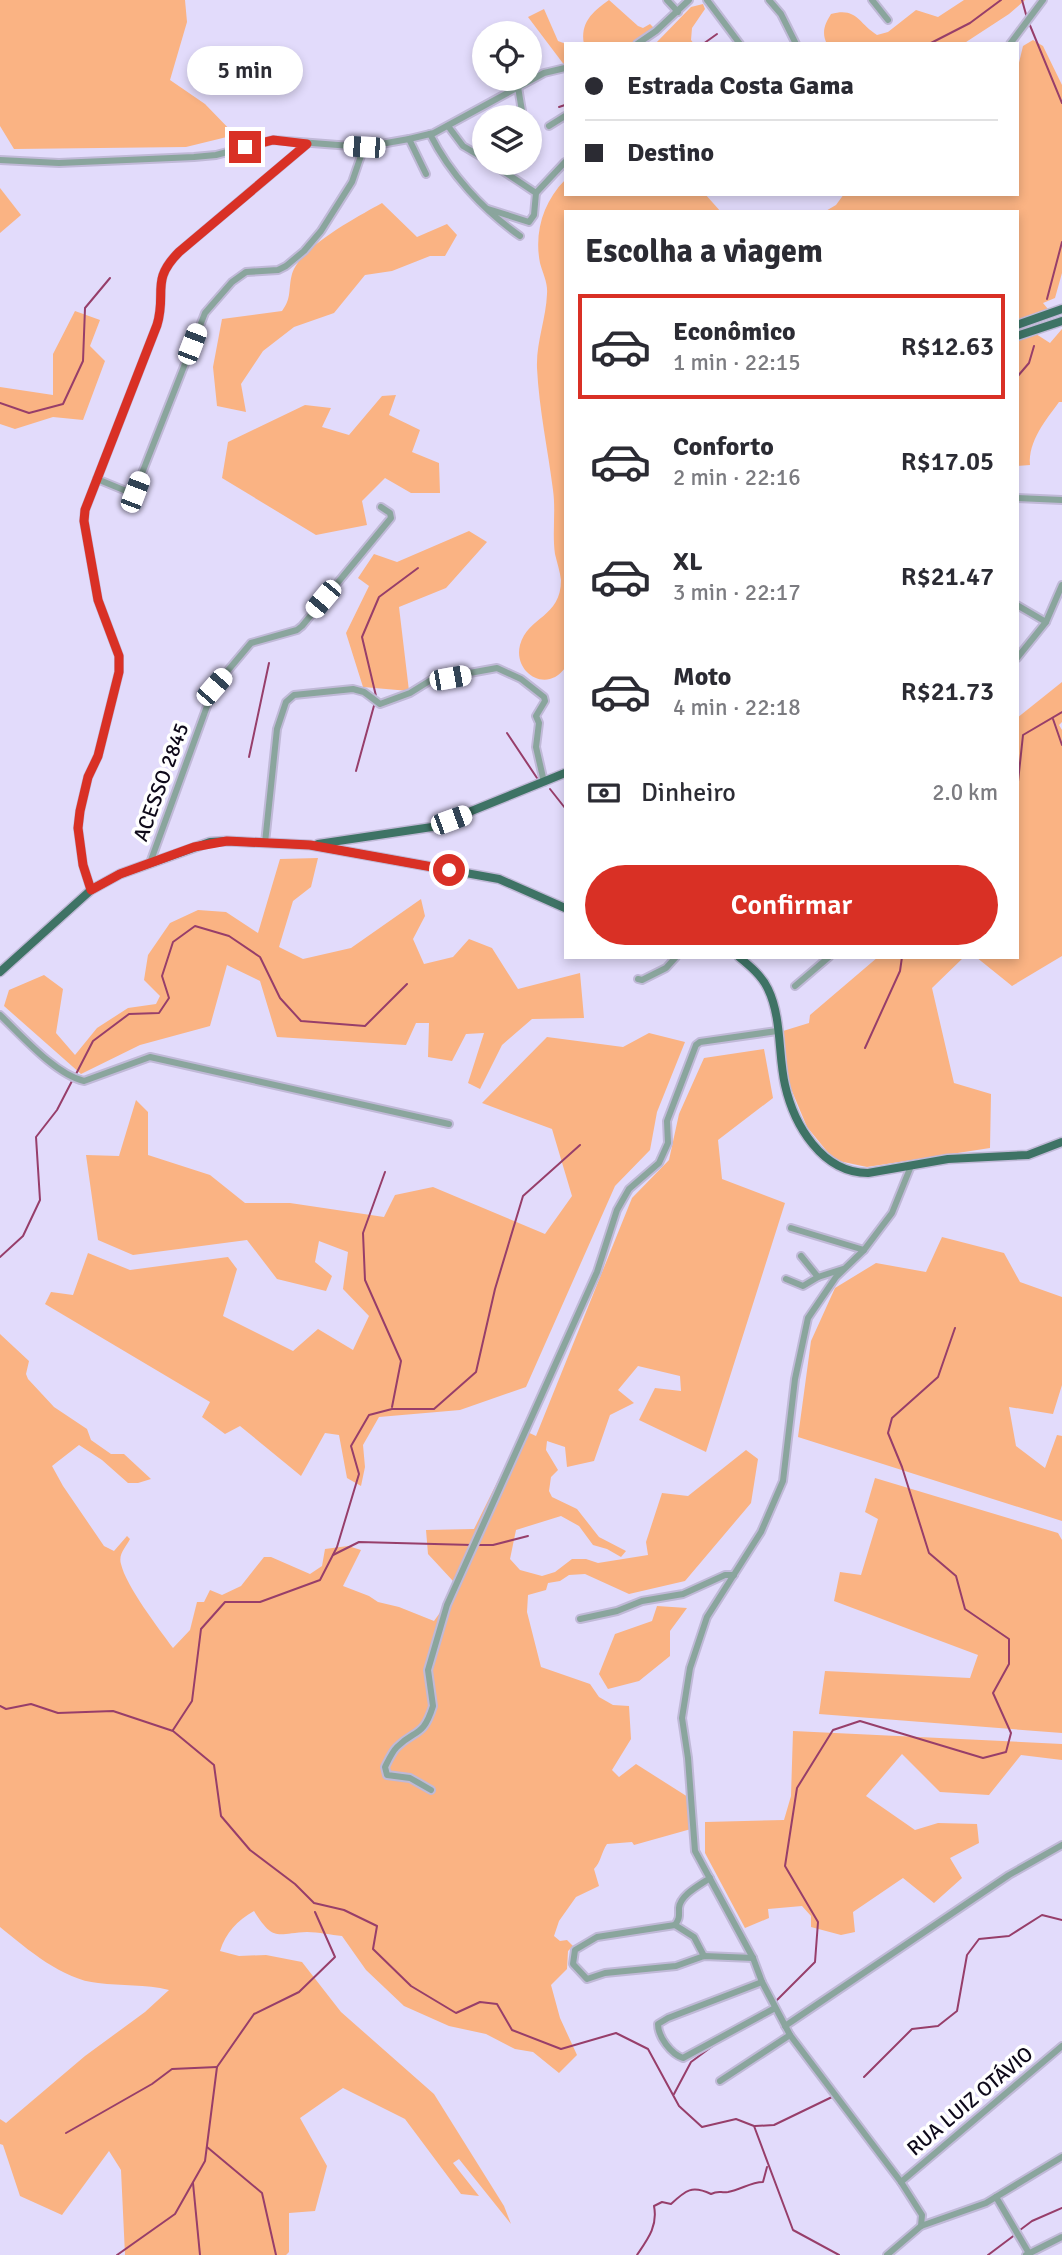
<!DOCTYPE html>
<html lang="pt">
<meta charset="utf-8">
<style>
:root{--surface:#fff;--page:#f7f7f7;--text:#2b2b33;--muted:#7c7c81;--line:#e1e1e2;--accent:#d93025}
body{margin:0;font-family:Signika,sans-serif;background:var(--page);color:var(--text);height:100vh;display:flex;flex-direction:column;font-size:26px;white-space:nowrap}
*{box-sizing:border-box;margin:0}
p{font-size:23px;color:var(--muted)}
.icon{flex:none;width:38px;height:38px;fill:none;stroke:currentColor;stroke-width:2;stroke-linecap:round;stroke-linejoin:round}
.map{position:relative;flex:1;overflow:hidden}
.side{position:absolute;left:564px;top:210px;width:455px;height:749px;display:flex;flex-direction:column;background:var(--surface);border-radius:0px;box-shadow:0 4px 10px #0003}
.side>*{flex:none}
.hud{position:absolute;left:564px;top:42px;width:455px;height:154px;border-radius:0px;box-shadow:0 4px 10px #0003;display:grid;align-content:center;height:154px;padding:0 21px;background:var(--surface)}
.tools{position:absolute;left:472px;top:21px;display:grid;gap:14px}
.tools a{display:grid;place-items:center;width:70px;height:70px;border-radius:50%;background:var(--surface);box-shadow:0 4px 10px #0003;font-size:35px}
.end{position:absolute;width:32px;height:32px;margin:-16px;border:9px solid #d93025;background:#fff;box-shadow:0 0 0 4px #fff}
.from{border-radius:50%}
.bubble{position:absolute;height:49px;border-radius:24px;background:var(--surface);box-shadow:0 4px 10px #0003;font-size:23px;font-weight:600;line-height:49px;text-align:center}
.car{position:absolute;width:21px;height:42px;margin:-21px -10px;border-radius:9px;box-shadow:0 0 5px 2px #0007;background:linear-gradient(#fff 24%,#345 0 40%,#fff 0 76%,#345 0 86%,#fff 0)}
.hud b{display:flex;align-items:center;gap:24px;height:66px;font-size:26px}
.hud b+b{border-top:2px solid var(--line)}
.hud i{width:18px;height:18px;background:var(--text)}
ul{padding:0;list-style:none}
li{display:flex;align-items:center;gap:21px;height:105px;margin:0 14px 10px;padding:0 7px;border:4px solid transparent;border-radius:0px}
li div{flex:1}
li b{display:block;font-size:26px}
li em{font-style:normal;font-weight:600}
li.selected{border-color:var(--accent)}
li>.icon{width:63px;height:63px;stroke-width:1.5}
h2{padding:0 21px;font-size:32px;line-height:84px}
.pay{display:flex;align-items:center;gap:18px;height:77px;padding:0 21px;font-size:26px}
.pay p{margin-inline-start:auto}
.action{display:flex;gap:14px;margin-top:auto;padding:14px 21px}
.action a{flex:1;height:80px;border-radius:42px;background:var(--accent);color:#fff;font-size:28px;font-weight:600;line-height:80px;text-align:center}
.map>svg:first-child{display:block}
.green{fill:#fab383}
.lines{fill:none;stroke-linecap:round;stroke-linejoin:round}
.stream{stroke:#973e6a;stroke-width:2}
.minor-casing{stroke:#c0b9d7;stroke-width:10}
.major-casing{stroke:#c0b9d7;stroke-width:11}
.minor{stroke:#8aa59d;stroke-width:6}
.major{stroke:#3e7365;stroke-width:8}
.route{stroke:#d93025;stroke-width:9}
.labels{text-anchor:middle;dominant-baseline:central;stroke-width:7;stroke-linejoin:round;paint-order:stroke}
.street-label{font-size:21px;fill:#0e091a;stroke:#fff}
</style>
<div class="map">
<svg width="1062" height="2255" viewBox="0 0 1062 2255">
<rect width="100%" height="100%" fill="#e2dbfb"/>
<g class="green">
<polygon points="0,0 185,0 187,22 170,80 205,104 235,135 186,147 14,149 0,126"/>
<path d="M609 0 638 26 643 28 650 24 655 29 633 44H584C580 23 592 12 609 0Z"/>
<path d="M964 0H1025L1009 14 963 44H827C821 32 825 24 831 14 857 7 858 23 877 35L888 32 916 10 938 17Z"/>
<polygon points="703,4 705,9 692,28 691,40 694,44 655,44 691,7"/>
<polygon points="544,9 558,41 566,44 565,66 528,17"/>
<polygon points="1033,40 1043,46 1062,85 1062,273 1055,298 1043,303 1048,309 1062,304 1062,307 1017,323 1017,212 824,212 836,205 844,194 1017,194 1017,71 1023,46"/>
<path d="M565 180V194H705L721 212H565V668C546 694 513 672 520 645 528 616 561 618 561 580 560 571 557 563 555 554 552 533 556 511 553 490 548 450 539 409 537 368 536 343 546 319 547 294 548 283 543 274 540 263 534 233 543 202 565 180Z"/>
<polygon points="0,188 21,215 0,233"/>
<path d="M382 203 417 237 447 224 457 235 445 256H430L392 271 365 275 334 313 294 327 263 351 241 384 246 412 217 406 213 367 222 319 282 311C292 298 288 289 292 274 300 247 357 217 382 203Z"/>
<polygon points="75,311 100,320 90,346 105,361 83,420 53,417 15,429 0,424 0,387 53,395 53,354"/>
<path d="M1062 323V326L1036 334 1050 343 1062 329V402H1059C1046 420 1028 441 1030 465L1017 466V339Z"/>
<polygon points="396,395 389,415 420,430 412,452 439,463 440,493 411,493 385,478 362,501 367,525 316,535 222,478 228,442 305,405 331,408 322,427 349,435 382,396"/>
<polygon points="469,531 487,542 446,588 399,607 409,691 363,687 346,633 369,586 358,578 374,554 397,562"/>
<polygon points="1062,682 1062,722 1059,725 1062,730 1062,956 1012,986 976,957 1017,957 1017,718"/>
<polygon points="318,858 311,887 293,901 279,947 303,959 351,948 421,899 425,916 413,939 424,964 453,957 469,939 492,948 518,989 580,973 584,1018 532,1019 502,1045 480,1089 468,1083 484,1033 466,1034 452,1061 428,1057 429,1023 416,1023 406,1045 277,1037 260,981 227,965 210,1026 140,1045 81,1074 4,1006 9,990 44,975 63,989 56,1033 75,1055 97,1028 128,1008 156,1004 160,996 144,980 148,955 170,923 198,910 226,912 258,933 280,859"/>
<polygon points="878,957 964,957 932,988 954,1083 991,1094 990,1148 867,1167 834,1160 807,1127 789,1084 783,1031 809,1023 810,1015"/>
<polygon points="649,1033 685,1042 657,1112 650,1150 615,1186 526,1387 460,1410 379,1417 363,1445 365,1467 361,1486 347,1478 339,1435 325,1433 301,1476 240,1426 225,1434 202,1417 210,1402 45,1304 51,1292 73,1295 88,1253 130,1270 228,1257 237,1269 223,1316 293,1351 318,1329 353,1350 369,1316 343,1289 348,1252 319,1241 315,1262 332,1276 326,1291 277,1279 247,1240 133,1255 98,1240 86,1155 119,1156 136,1100 148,1112 148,1155 210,1175 245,1203 290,1203 384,1217 395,1195 433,1187 545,1234 572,1196 552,1129 482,1103 547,1037 623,1047"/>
<path d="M764 1049 773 1098 718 1140 722 1179 785 1203 706 1452 639 1420 655 1388 681 1391 680 1376 638 1366 618 1390 634 1403 610 1415 594 1461 567 1467 565 1447 547 1441 546 1450 558 1470 551 1477 549 1491 552 1497 577 1509 599 1537 626 1551 621 1557 607 1549 593 1545 579 1526 561 1516 516 1530 510 1559 520 1570 542 1576 555 1572 572 1559H586L598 1563 648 1555 646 1542 662 1493 688 1496 746 1450 758 1459 751 1503 685 1581 629 1594 585 1574 569 1575 560 1581 548 1583 546 1590 528 1595 527 1612 541 1667 590 1684 599 1697 613 1705 629 1706 631 1739 612 1770 619 1777 636 1764 688 1797 691 1829 634 1845 632 1842 607 1844C601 1853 601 1862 594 1869L599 1886 576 1897 559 1921 554 1936 560 1941 567 1940 573 1946 568 1951 567 1969 551 1985 560 2018 577 2055 559 2073 533 2052 515 2049 486 2034 449 2026 404 2006 366 1970 342 1936C331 1935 319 1932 307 1932 277 1933 274 1943 254 1911 237 1921 226 1932 220 1951L239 1956 266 1955 302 1962 341 2012 434 2094 504 2206 511 2224 459 2159 453 2163 479 2196 461 2194 405 2119 343 2088 300 2118 327 2166 315 2211 289 2213V2252L286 2255H125L121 2170 109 2151 62 2215 20 2196 3 2145 0 2144V2119L6 2123 85 2056 145 2012 169 1990C145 1984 122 1986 98 1983 63 1980 27 1949 0 1927V1334L29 1361 26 1374 28 1379 54 1407 87 1429 91 1440 111 1454H124L151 1479 138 1483H128L102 1460 79 1445 52 1466 63 1486 104 1546 114 1551 127 1536 130 1539C126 1547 118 1554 121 1564 126 1586 159 1629 173 1648L190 1630 197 1602H204L210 1590 222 1595 241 1586 264 1557H271L310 1574 322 1566 325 1549 348 1546 361 1550 343 1586 369 1596 378 1602 399 1607 434 1621 444 1607 453 1581 428 1554 426 1530 474 1529 523 1430 536 1436 632 1198 669 1160 679 1114 704 1058Z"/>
<polygon points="942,1237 1004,1253 1020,1282 1062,1297 1062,1385 1053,1414 1009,1407 1016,1446 1045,1468 1057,1435 1062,1436 1062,1521 798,1437 811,1341 835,1288 876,1263 926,1272"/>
<polygon points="875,1478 1058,1533 1062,1540 1062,1733 819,1714 825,1671 970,1678 978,1655 834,1601 840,1572 861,1575 878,1519 865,1512"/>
<polygon points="657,1606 687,1608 670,1631 670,1656 639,1681 608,1689 599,1674 615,1634 652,1621"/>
<polygon points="793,1731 1062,1744 1062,1760 1021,1755 989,1795 940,1792 902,1754 866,1796 915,1830 938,1823 977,1824 979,1843 950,1858 962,1878 934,1903 903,1878 853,1912 855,1932 841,1935 811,1927 811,1916 802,1906 768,1909 769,1918 745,1928 705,1853 705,1822 784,1820 791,1796"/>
</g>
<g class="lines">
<g class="stream">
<polyline points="1022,0 1027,18"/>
<polyline points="1029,23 1062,103"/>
<polyline points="703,44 717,34"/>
<polyline points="929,44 970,23 1001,0"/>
<polyline points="559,107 565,105"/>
<polyline points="1047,299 1062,242"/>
<polyline points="1017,377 1029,363 1034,346"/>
<polyline points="0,403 29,413 63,404 83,361 85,308 110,278"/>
<polyline points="376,696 362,637 379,597 418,568"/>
<polyline points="1053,719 1062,745"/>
<polyline points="507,733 537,778"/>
<polyline points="249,757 269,663"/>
<polyline points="356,771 375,702"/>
<polyline points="550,789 565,808"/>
<polyline points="1017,791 1023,735 1062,712"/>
<polyline points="865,1048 900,971 902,957"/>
<polyline points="75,1076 93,1041 129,1014 159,1013 169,998 162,976 173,942 195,926 229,936 260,957 280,998 301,1021 365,1026 407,984"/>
<polyline points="385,1172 363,1233 365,1280 401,1361 392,1407"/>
<polyline points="0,1257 23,1236 40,1200 36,1137 57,1110 72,1081"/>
<polyline points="477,1545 493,1545 528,1536"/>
<polyline points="333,1555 359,1542 472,1545"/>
<polyline points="0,1706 6,1709 31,1704 58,1713 113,1711 173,1731 214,1765 221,1816 250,1850 295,1884 314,1903 344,1910 377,1926 373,1949 411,1986 456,2013 480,2002 497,2004 512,2030 561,2049 616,2033 648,2049 679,2106 702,2127 736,2119 754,2126 793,2230 839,2255"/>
<polyline points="173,1730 192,1701 201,1629 225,1602 260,1602 320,1580 337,1547 359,1474 351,1446 369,1415 392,1409 434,1409 476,1372 495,1289 523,1196 580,1145"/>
<polyline points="775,2002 815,1962 818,1922 785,1866 797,1788 833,1730 860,1721 983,1758 1006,1752 1011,1733 993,1693 1009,1664 1009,1639 965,1609 956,1576 929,1553 902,1467 888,1433 892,1418 938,1377 955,1328"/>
<polyline points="864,2077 912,2029 938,2026 957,2011 967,1955 979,1939 1009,1936 1042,1915 1062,1920"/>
<polyline points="674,2094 691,2062 714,2045"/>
<polyline points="755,2126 774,2125 832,2097"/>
<polyline points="66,2133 152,2084 172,2069 217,2067"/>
<polyline points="207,2147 262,2193 276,2255"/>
<polyline points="193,2183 200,2255"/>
<polyline points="1020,2230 1032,2221 1062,2208"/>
<polyline points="117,2255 175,2214 205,2161 217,2067 254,2014 299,1992 335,1957 315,1912"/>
<path d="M637 2255C648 2239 658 2226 654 2206L662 2202 671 2204C686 2190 692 2185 711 2194 719 2190 720 2193 728 2192 741 2190 750 2182 763 2182L767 2167"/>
<polyline points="988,2255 1016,2234"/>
</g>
<g class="minor-casing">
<g id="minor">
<polyline points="667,0 678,12"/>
<polyline points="707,0 740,44"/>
<polyline points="769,0 781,14 796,44"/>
<polyline points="872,0 888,20"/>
<polyline points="637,44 656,31 689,0"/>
<polyline points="1010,44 1043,0"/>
<polyline points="518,87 523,117"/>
<polyline points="448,126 463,146 485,159"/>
<polyline points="549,126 565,116"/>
<path d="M430 134C450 174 483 210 520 236"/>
<polyline points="409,139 426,174"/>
<polyline points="0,160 59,163 194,157 216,155 273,140 364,147 409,139 434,133 544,73 565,68"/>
<polyline points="536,193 565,162"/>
<polyline points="488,209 529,222 534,215 536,193 491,163"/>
<polyline points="97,479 131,493 135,491 205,313 232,282 246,272 278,270 286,266 304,251 321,231 352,182 364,147"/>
<polyline points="1017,498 1062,500"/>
<polyline points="1017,605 1046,622"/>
<polyline points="1017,658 1046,622 1062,585"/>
<polyline points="265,843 277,729 286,702 294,695 353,689 364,692 380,704 410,693 431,680 497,668 521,679 544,697 545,701 536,716 539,723 536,747 544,782"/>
<polyline points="150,863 214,687 251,643 297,630 302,626 391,518 390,513 381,507"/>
<path d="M91 890 83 865 78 828 80 811 88 777 98 756 119 672V656L98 600 84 521 85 510 157 325C167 292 150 281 179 252L307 144"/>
<polyline points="638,979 642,980 666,968 676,957"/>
<polyline points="795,986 829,957"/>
<path d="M0 1015C22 1036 55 1074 84 1081L150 1057 449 1124"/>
<polyline points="911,1166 892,1213 864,1250 836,1277 808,1318 795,1379 783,1481 761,1532 707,1617 690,1668 682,1718 688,1758 695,1851 753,1958 762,1982 790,2035 901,2182 922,2215 921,2226"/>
<polyline points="791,1228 864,1250"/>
<polyline points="801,1256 818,1277"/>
<polyline points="786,1279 803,1286 818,1277 843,1269"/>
<polyline points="580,1619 617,1611 642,1601 683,1594 725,1575 734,1575"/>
<path d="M431 1790 410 1778 387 1775 385 1767C388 1761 392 1752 397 1747 415 1729 423 1738 433 1706L428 1670 447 1605 597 1272 617 1210 629 1189 659 1163 668 1143 667 1121 696 1045 700 1042 777 1031"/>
<path d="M710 1878C700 1885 680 1895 679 1908 679 1916 680 1918 675 1925L597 1937 575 1950 573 1964 587 1979 605 1973 676 1966 704 1956 753 1958"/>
<polyline points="675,1925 694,1937 704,1956"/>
<path d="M762 1982 668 2018 658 2024C658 2037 671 2054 683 2058L775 2008"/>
<polyline points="785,2026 1009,1875 1062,1845"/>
<polyline points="720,2081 790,2035"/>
<polyline points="901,2182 1062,2046"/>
<polyline points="996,2197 1030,2255"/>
<polyline points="887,2255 921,2226 986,2203 1062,2157"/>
<polyline points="1026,2255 1062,2237"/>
</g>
</g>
<g class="major-casing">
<g id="major">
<polyline points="1017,325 1062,309"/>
<polyline points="1017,336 1062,321"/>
<polyline points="318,844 432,827 565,773"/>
<path d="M739 957C750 966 762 976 768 989 782 1018 778 1055 785 1085 794 1125 822 1173 868 1173L948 1159 1028 1155 1062 1142"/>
<polyline points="0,972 91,890 120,874 210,842 227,841 310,845 499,879 565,908"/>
</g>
</g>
<use href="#minor" class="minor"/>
<use href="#major" class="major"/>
</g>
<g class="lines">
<path class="route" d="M245 147 273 140 307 144 179 252C150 281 167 292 157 325L85 510 84 521 98 600 119 656V672L98 756 88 777 80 811 78 828 83 865 91 890 120 874 194 847 227 841 310 845 449 870"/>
</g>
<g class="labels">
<g class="street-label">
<text transform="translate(161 782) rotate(-70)">ACESSO 2845</text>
<text transform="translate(970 2101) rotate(-40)">RUA LUIZ OTÁVIO</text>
</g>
</g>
</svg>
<div class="tools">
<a><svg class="icon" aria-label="locate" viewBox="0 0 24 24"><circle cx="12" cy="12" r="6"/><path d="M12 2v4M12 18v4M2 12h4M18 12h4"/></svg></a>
<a><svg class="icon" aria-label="layers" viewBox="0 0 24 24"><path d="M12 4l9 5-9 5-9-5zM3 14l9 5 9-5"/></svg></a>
</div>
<i class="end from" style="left:449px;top:870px"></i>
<i class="end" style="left:245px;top:147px"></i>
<div class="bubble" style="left:187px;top:46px;width:116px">5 min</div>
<i class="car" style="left:364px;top:147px;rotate:273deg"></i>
<i class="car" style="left:192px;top:344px;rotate:21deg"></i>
<i class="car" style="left:135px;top:492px;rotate:21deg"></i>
<i class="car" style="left:323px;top:599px;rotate:220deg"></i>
<i class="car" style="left:450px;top:678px;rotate:80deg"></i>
<i class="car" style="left:214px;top:687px;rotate:41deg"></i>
<i class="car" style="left:451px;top:820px;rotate:70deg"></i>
<div class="hud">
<b><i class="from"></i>Estrada Costa Gama</b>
<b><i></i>Destino</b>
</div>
<section class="side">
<h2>Escolha a viagem</h2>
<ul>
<li class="selected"><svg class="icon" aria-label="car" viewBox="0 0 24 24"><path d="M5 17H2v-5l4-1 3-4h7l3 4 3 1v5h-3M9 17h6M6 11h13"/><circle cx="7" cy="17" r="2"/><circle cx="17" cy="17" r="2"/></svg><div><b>Econômico</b><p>1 min · 22:15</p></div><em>R$12.63</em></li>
<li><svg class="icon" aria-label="car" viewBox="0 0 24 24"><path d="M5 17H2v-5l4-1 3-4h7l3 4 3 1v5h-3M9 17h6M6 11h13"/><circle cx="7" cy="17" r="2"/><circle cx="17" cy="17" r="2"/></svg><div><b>Conforto</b><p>2 min · 22:16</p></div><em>R$17.05</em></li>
<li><svg class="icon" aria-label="car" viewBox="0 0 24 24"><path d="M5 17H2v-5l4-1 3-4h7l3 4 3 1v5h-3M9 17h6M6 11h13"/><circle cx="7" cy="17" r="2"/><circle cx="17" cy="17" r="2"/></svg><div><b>XL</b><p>3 min · 22:17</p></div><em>R$21.47</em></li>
<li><svg class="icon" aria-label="car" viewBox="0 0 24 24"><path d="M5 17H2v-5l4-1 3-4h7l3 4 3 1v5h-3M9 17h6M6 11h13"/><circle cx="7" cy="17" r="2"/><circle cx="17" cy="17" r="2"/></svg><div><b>Moto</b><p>4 min · 22:18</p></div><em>R$21.73</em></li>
</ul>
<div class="pay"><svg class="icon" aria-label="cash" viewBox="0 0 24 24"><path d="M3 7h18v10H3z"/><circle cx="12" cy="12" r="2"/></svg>Dinheiro<p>2.0 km</p></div>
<div class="action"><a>Confirmar</a></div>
</section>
</div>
